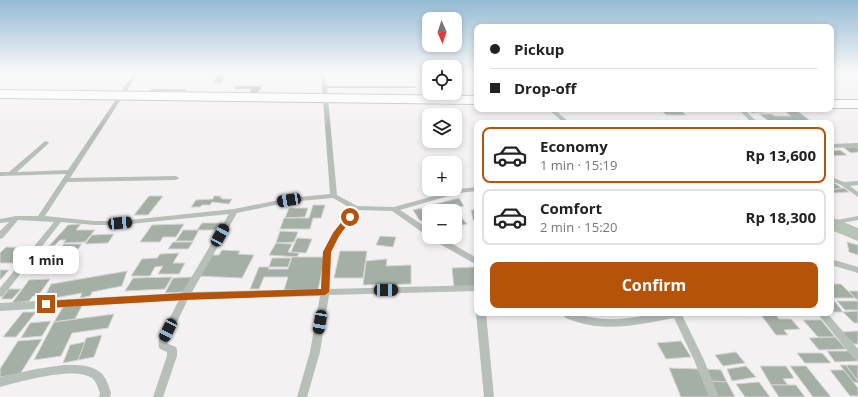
<!DOCTYPE html>
<meta charset="utf-8">
<style>
:root{--surface:#fff;--page:#f2f2f2;--text:#222;--muted:#767676;--line:#e0e0e0;--accent:#b45309}
body{margin:0;font-family:"Open Sans",sans-serif;background:var(--page);color:var(--text);height:100vh;display:flex;flex-direction:column;font-size:15px;white-space:nowrap}
*{box-sizing:border-box;margin:0}
p{font-size:13px;color:var(--muted)}
.icon{flex:none;width:22px;height:22px;fill:none;stroke:currentColor;stroke-width:2;stroke-linecap:round;stroke-linejoin:round}
.map{position:relative;flex:1;overflow:hidden}
.sheet{position:absolute;left:474px;top:120px;width:360px;height:196px;display:flex;flex-direction:column;background:var(--surface);border-radius:8px;box-shadow:0 2px 6px #0003}
.sheet>*{flex:none}
.hud{position:absolute;left:474px;top:24px;width:360px;height:88px;border-radius:8px;box-shadow:0 2px 6px #0003;display:grid;align-content:center;height:88px;padding:0 16px;background:var(--surface)}
.needle{width:26px;rotate:178deg}
.controls{position:absolute;left:422px;top:12px;display:grid;gap:8px}
.controls a{display:grid;place-items:center;width:40px;height:40px;border-radius:8px;background:var(--surface);box-shadow:0 2px 6px #0003;font-size:20px}
.end{position:absolute;width:18px;height:18px;margin:-9px;border:5px solid #b45309;background:#fff;box-shadow:0 0 0 2px #fff}
.from{border-radius:50%}
.bubble{position:absolute;height:28px;border-radius:8px;background:var(--surface);box-shadow:0 2px 6px #0003;font-size:13px;font-weight:700;line-height:28px;text-align:center}
.car{position:absolute;width:12px;height:24px;margin:-12px -6px;border-radius:5px;box-shadow:0 0 3px 1px #0007;background:linear-gradient(#222 24%,#8ab4d8 0 40%,#222 0 76%,#8ab4d8 0 86%,#222 0)}
.hud b{display:flex;align-items:center;gap:14px;height:38px;font-size:15px}
.hud b+b{border-top:1px solid var(--line)}
.hud i{width:10px;height:10px;background:var(--text)}
ul{padding:7px 0 0;list-style:none}
li{display:flex;align-items:center;gap:12px;height:56px;margin:0 8px 6px;padding:0 8px;border:2px solid var(--line);border-radius:8px}
li div{flex:1}
li b{display:block;font-size:15px}
li em{font-style:normal;font-weight:700}
li.selected{border-color:var(--accent)}
li>.icon{width:36px;height:36px;stroke-width:1.5}
.cta{display:flex;gap:8px;margin-top:auto;padding:8px 16px}
.cta a{flex:1;height:46px;border-radius:8px;background:var(--accent);color:#fff;font-size:16px;font-weight:700;line-height:46px;text-align:center}
.map>svg:first-child{display:block}
.lines{fill:none;stroke-linecap:round;stroke-linejoin:round}
.river{fill:#b7c4b7;fill-rule:evenodd}
.building{fill:#a4b0a5;stroke:#d6d4d4}
.major-casing{stroke:#aab2ab;stroke-width:2}
.minor{fill:#b7bfb9;fill-rule:evenodd}
.major{fill:#fff;fill-rule:evenodd}
.route{fill:#b45309}
</style>
<div class="map">
<svg width="858" height="397" viewBox="0 0 858 397">
<rect width="100%" height="100%" fill="#f4f1f2"/>
<g class="lines">
<polygon class="river" points="831,217 858,228 858,241 831,230"/>
</g>
<g class="building">
<polygon points="217,73 225,73 222,82 214,83"/>
<polygon points="236,86 262,86 256,95 248,95 251,89 234,89"/>
<polygon points="675,109 691,109 693,111 682,111 686,115 666,115 661,110"/>
<polygon points="747,109 760,109 764,112 752,113"/>
<polygon points="782,109 795,109 813,123 770,122 759,114 771,114 775,116 791,116"/>
<polygon points="843,147 858,147 858,152 851,153"/>
<polygon points="840,150 847,155 831,156 831,151"/>
<polygon points="831,181 842,188 831,190"/>
<polygon points="844,188 849,192 835,193 831,190"/>
<polygon points="149,196 163,196 148,215 134,215"/>
<polygon points="214,196 221,196 220,198 223,198 222,199 232,199 229,204 212,202 210,205 202,205 200,207 191,207 196,200 213,199"/>
<polygon points="459,198 464,206 452,208 454,211 440,211 435,204"/>
<polygon points="433,204 438,211 429,211 429,214 424,206"/>
<polygon points="313,205 325,205 321,218 313,218 310,229 280,229 284,218 309,218"/>
<polygon points="289,208 308,208 305,217 285,218"/>
<polygon points="421,208 428,219 420,221 413,210"/>
<polygon points="471,210 477,210 477,220 473,220"/>
<polygon points="455,217 457,220 463,219 467,224 455,227"/>
<polygon points="202,223 222,223 218,230 197,230"/>
<polygon points="81,224 76,230 95,230 85,242 63,243 66,240 60,240 55,245 49,246 68,225"/>
<polygon points="184,224 176,237 163,237 160,242 140,242 152,225"/>
<polygon points="183,230 199,230 193,241 176,241"/>
<polygon points="280,231 298,232 294,242 276,243"/>
<polygon points="114,234 108,243 85,244 92,235"/>
<polygon points="380,236 396,237 393,247 376,245"/>
<polygon points="297,238 312,239 306,253 291,252"/>
<polygon points="173,242 193,242 188,249 168,249"/>
<polygon points="847,242 858,245 858,255 849,252"/>
<polygon points="276,243 292,244 288,252 299,253 297,257 269,255"/>
<polygon points="64,244 82,244 74,254 56,254"/>
<polygon points="6,247 32,248 16,263 0,263 0,253"/>
<polygon points="60,247 53,255 75,255 69,263 30,264 44,248"/>
<polygon points="222,250 240,251 238,254 254,255 242,278 198,276 212,255 219,255"/>
<polygon points="340,251 367,251 363,278 334,278"/>
<polygon points="179,253 173,263 185,263 179,274 158,274 163,266 155,267 150,276 131,276 142,259 157,258 160,254"/>
<polygon points="292,257 325,257 318,290 284,290 288,277 264,277 259,289 250,289 259,267 269,267 268,269 288,269"/>
<polygon points="272,258 291,258 288,267 269,267"/>
<polygon points="387,259 386,266 411,265 411,284 363,285 366,261"/>
<polygon points="476,267 477,286 454,287 452,268"/>
<polygon points="0,270 9,270 0,280"/>
<polygon points="127,271 122,286 92,292 90,296 80,298 82,293 43,300 51,284"/>
<polygon points="172,277 165,289 125,291 133,278"/>
<polygon points="193,277 186,292 165,293 173,278"/>
<polygon points="50,279 38,296 33,296 29,301 12,303 29,280"/>
<polygon points="831,284 841,284 855,298 832,298"/>
<polygon points="9,289 21,289 12,299 1,299"/>
<polygon points="849,291 858,291 858,300 855,298"/>
<polygon points="831,298 832,298 843,312 831,312"/>
<polygon points="837,301 858,301 858,310 845,310"/>
<polygon points="83,304 75,319 54,322 63,307"/>
<polygon points="858,311 858,323 854,323 843,312"/>
<polygon points="23,312 36,312 16,337 3,337"/>
<polygon points="114,314 108,328 72,333 61,356 34,360 54,322"/>
<polygon points="761,315 776,315 779,319 791,319 800,329 784,330 788,335 776,335"/>
<polygon points="803,320 821,320 835,337 818,337"/>
<polygon points="51,321 42,336 21,338 30,323"/>
<polygon points="858,331 858,344 854,344 842,332"/>
<polygon points="102,335 94,357 78,360 86,338"/>
<polygon points="835,337 846,349 819,350 809,338"/>
<polygon points="42,339 20,374 0,377 0,369 18,341"/>
<polygon points="681,341 691,357 666,359 657,343"/>
<polygon points="85,342 78,360 63,363 70,345"/>
<polygon points="827,351 849,351 858,361 835,362"/>
<polygon points="736,352 745,363 723,366 715,355"/>
<polygon points="797,353 822,353 831,363 805,363"/>
<polygon points="840,365 846,365 858,381 858,383 853,382"/>
<polygon points="846,365 858,365 858,381 851,372"/>
<polygon points="746,366 756,377 732,381 727,369"/>
<polygon points="760,366 786,366 794,378 783,379 788,385 771,385"/>
<polygon points="790,366 806,366 831,397 813,397"/>
<polygon points="669,368 698,369 712,397 681,397"/>
<polygon points="705,369 721,370 727,382 710,381"/>
<polygon points="830,370 844,370 858,388 858,396 850,396"/>
<polygon points="710,381 727,382 735,397 718,397"/>
<polygon points="759,382 770,397 745,397 736,384"/>
<polygon points="771,385 796,385 805,397 779,397"/>
</g>
<g class="lines">
<g class="major-casing">
<g id="major">
<polygon points="0,90 477,96 477,104 0,98"/>
<rect x="831" y="100" width="27" height="8"/>
</g>
</g>
<g class="minor">
<path d="M134 73H138L70 178 176 176 179 178 176 180 67 182 45 216 94 221H120L234 209 289 198 330 194 321 73H325L326 86H414L416 87V88H327L337 195 357 206 394 207 459 189 477 187V191L459 193 400 210 429 229V235H426L392 211 358 210 339 236 331 252 330 289 477 285V291L329 295 320 352 307 397H297L310 352 320 296 188 299 169 339 168 344 176 347 177 350V356L163 397H153L167 356V352C158 348 158 349 159 339L179 300 0 311V303L182 293 229 214 120 225H94L61 222 3 296 0 297V288L54 222 18 220 3 238 0 239V231L9 222 0 223V219L16 216H38L66 174 0 176V172H9L44 142 46 141 49 143 48 144 17 172 68 170ZM333 198 352 209 333 233 323 252 321 289 192 292 237 213 289 202Z"/>
<polygon points="152,89 184,89 187,91 180,97 178,96 182,91 155,91 148,97 144,97 144,95"/>
<polygon points="548,109 554,109 570,123 564,123"/>
<polygon points="738,109 744,109 758,123 752,123"/>
<polygon points="858,143 858,147 831,148 831,144"/>
<polygon points="831,177 844,182 858,181 858,185 850,186 858,192 858,197 841,185 831,181"/>
<polygon points="858,216 858,220 831,225 831,221"/>
<polygon points="430,237 440,237 477,258 477,265 431,239"/>
<polygon points="831,259 858,267 858,273 831,265"/>
<polygon points="477,312 477,313 486,313 494,397 484,397 476,313"/>
<path d="M561 313C577 313 591 319 607 319 626 320 644 315 663 313 669 312 675 313 681 313L704 360 719 397H709L694 360 674 318C642 324 609 332 577 322 571 320 565 319 561 313Z"/>
<polygon points="817,313 827,313 858,349 858,360 854,359"/>
<path d="M64 365C76 365 91 364 101 373 106 377 109 387 111 393L110 397H99L100 393C98 389 97 382 93 379 77 365 20 382 0 387V377L36 369Z"/>
</g>
<use href="#major" class="major"/>
</g>
<linearGradient id="sky" x2="0" y2="1"><stop stop-color="#94bad4"/><stop offset="0.57" stop-color="#faf9f9"/><stop offset="1" stop-color="#faf9f9" stop-opacity="0"/></linearGradient>
<rect width="858" height="128" fill="url(#sky)"/>
<polygon class="route" points="347,215 350,215 353,217 339,236 331,252 329,292 325,295 185,300 46,308 42,304 46,301 185,293 321,289 323,252 333,233"/>
</svg>
<div class="controls">
<a><svg class="needle" viewBox="-14 -14 28 28"><path d="M0-13l5 13h-10z" fill="#e53935"/><path d="M0 13l5-13h-10z" fill="#767676"/></svg></a>
<a><svg class="icon" aria-label="locate" viewBox="0 0 24 24"><circle cx="12" cy="12" r="6"/><path d="M12 2v4M12 18v4M2 12h4M18 12h4"/></svg></a>
<a><svg class="icon" aria-label="layers" viewBox="0 0 24 24"><path d="M12 4l9 5-9 5-9-5zM3 14l9 5 9-5"/></svg></a>
<a>+</a>
<a>−</a>
</div>
<i class="end from" style="left:350px;top:217px"></i>
<i class="end" style="left:46px;top:304px"></i>
<div class="bubble" style="left:13px;top:246px;width:66px">1 min</div>
<i class="car" style="left:289px;top:200px;rotate:260deg"></i>
<i class="car" style="left:120px;top:223px;rotate:85deg"></i>
<i class="car" style="left:220px;top:235px;rotate:29deg"></i>
<i class="car" style="left:386px;top:290px;rotate:89deg"></i>
<i class="car" style="left:320px;top:322px;rotate:190deg"></i>
<i class="car" style="left:168px;top:330px;rotate:206deg"></i>
<div class="hud">
<b><i class="from"></i>Pickup</b>
<b><i></i>Drop-off</b>
</div>
<section class="sheet">
<ul>
<li class="selected"><svg class="icon" aria-label="car" viewBox="0 0 24 24"><path d="M5 17H2v-5l4-1 3-4h7l3 4 3 1v5h-3M9 17h6M6 11h13"/><circle cx="7" cy="17" r="2"/><circle cx="17" cy="17" r="2"/></svg><div><b>Economy</b><p>1 min · 15:19</p></div><em>Rp 13,600</em></li>
<li><svg class="icon" aria-label="car" viewBox="0 0 24 24"><path d="M5 17H2v-5l4-1 3-4h7l3 4 3 1v5h-3M9 17h6M6 11h13"/><circle cx="7" cy="17" r="2"/><circle cx="17" cy="17" r="2"/></svg><div><b>Comfort</b><p>2 min · 15:20</p></div><em>Rp 18,300</em></li>
</ul>
<div class="cta"><a>Confirm</a></div>
</section>
</div>
